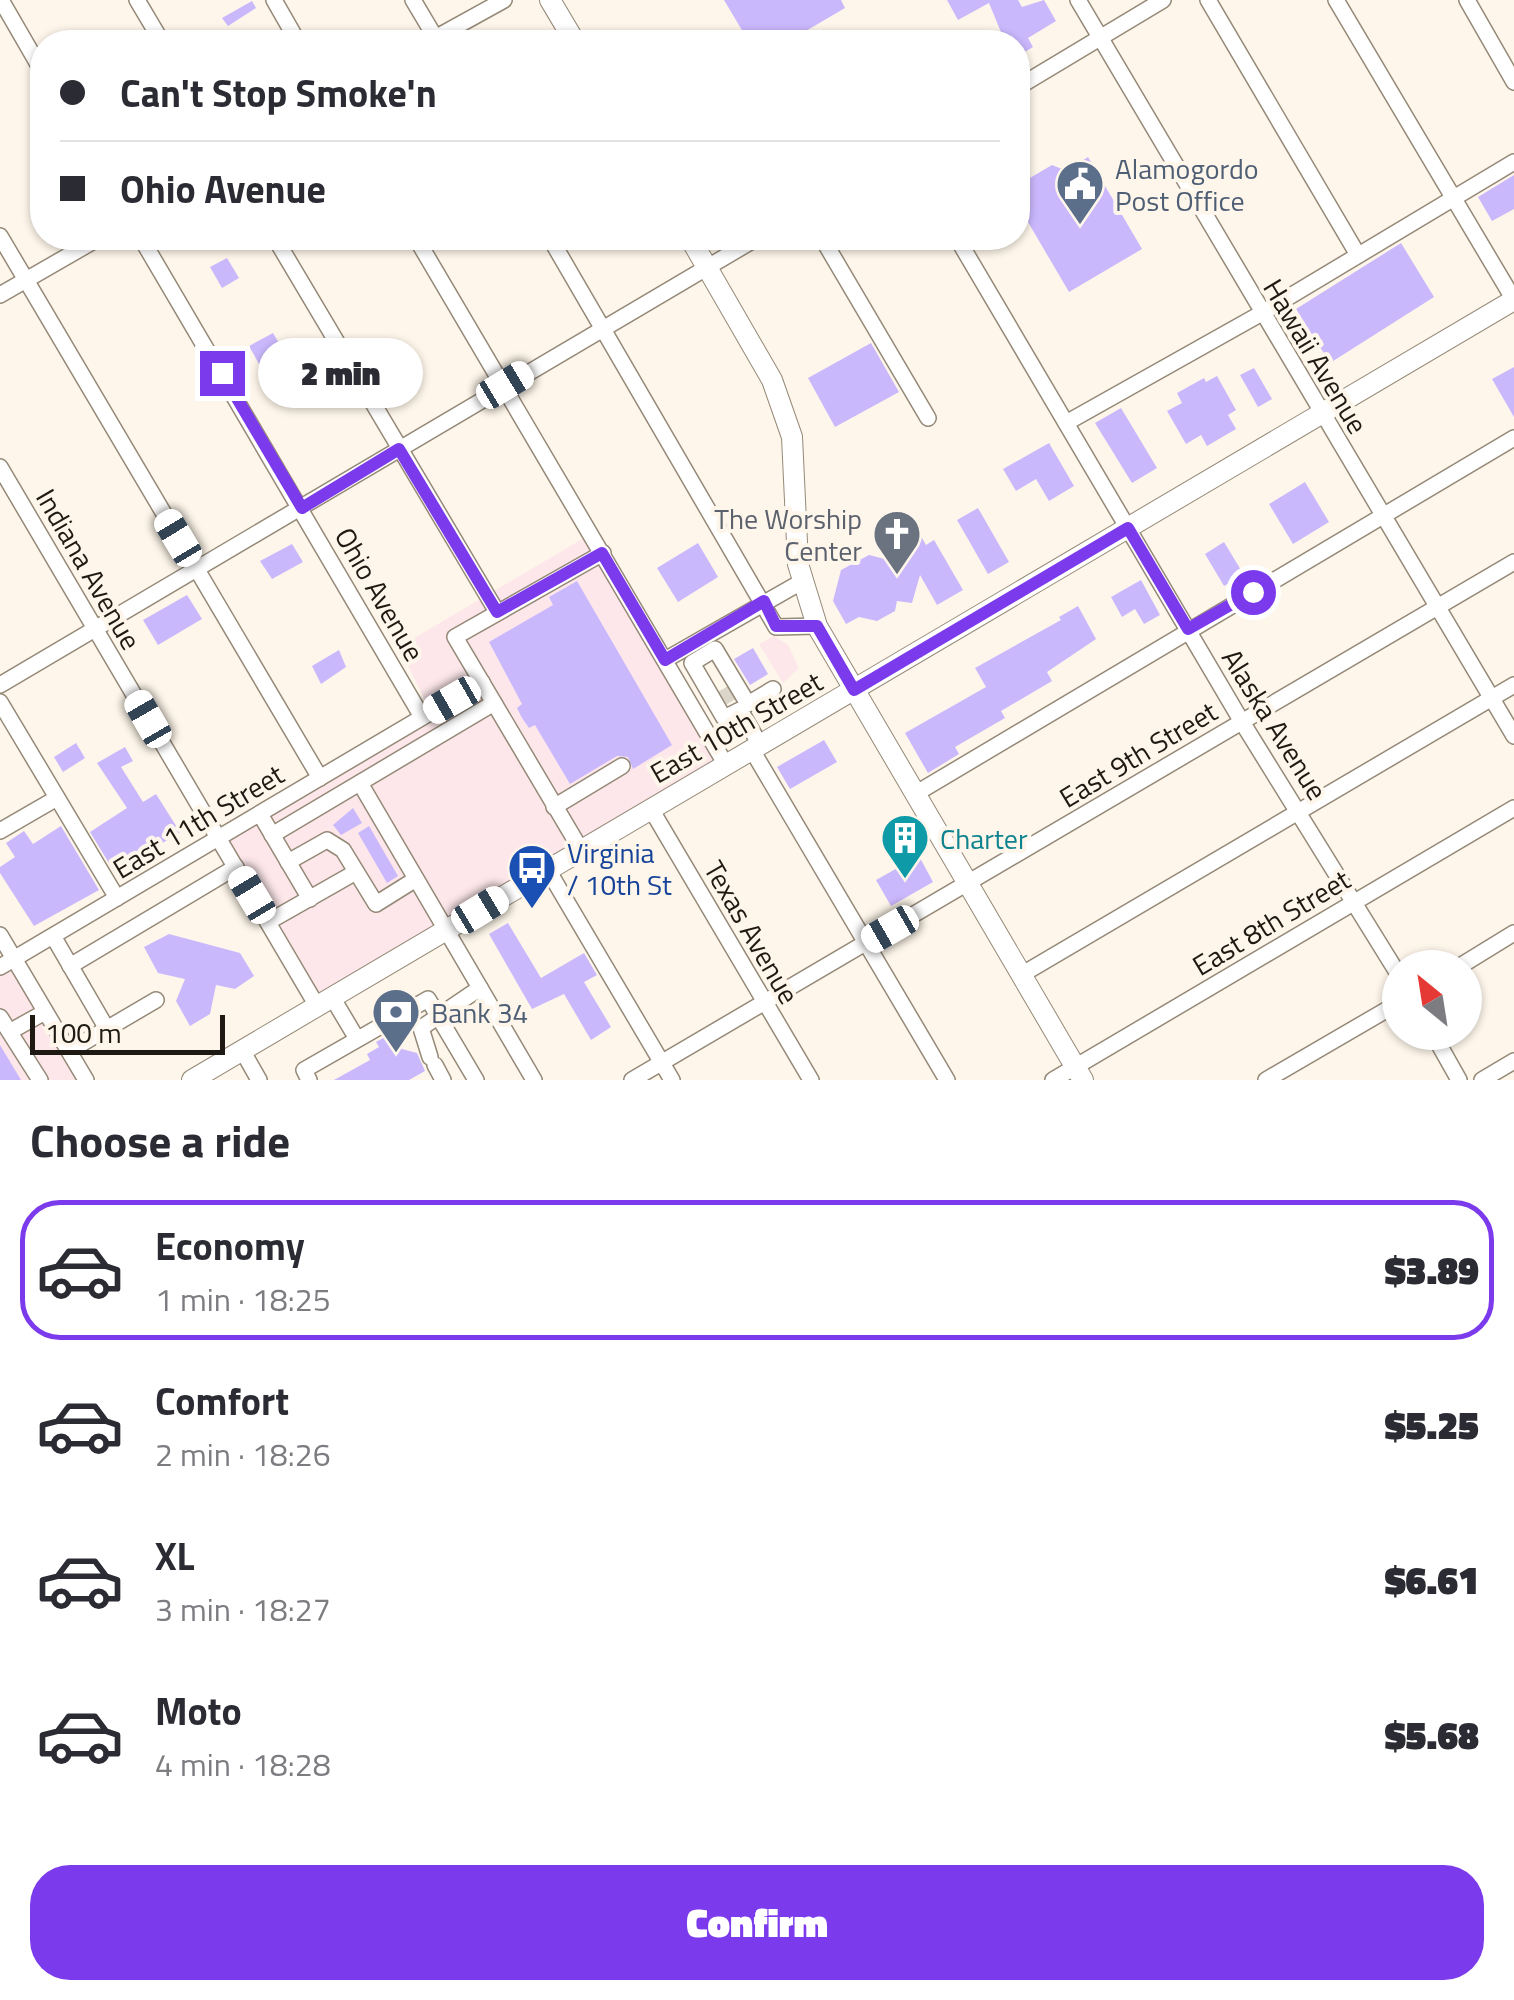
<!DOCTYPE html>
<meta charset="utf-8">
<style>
:root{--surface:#fff;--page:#f7f7f7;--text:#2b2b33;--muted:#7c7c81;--line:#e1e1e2;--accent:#7c3aed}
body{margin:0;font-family:"Titillium Web",sans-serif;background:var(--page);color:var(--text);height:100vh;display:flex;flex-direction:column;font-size:38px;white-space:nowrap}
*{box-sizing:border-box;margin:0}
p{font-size:32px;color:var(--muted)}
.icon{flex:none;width:55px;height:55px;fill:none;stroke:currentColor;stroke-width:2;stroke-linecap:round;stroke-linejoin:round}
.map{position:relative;height:1080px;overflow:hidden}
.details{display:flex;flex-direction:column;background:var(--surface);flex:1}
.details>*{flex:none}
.hud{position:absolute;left:30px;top:30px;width:1000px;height:220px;border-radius:40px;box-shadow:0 2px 8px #0004;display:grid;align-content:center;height:220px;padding:0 30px;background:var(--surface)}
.needle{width:65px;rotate:330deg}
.buttons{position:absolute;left:1382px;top:950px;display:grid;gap:20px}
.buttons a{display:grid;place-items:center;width:100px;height:100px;border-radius:50%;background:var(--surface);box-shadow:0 2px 8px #0004;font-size:50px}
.scale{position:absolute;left:30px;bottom:25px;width:195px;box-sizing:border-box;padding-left:10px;border:5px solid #1e1a13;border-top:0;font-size:28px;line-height:35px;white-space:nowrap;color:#1e1a13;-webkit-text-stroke:8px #fef6ea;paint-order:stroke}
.end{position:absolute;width:45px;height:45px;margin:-22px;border:12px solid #7c3aed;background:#fff;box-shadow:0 0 0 5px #fff}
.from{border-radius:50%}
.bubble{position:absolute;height:70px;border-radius:35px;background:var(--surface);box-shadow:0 2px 8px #0004;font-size:32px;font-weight:800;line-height:70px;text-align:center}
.car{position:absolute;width:30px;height:60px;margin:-30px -15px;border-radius:12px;box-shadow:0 0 8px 2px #0007;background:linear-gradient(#fff 24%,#345 0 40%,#fff 0 76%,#345 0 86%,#fff 0)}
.hud b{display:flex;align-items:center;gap:35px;height:95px;font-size:38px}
.hud b+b{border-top:2px solid var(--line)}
.hud i{width:25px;height:25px;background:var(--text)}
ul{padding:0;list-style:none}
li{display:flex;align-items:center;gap:30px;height:140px;margin:0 20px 15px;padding:0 10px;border:5px solid transparent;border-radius:40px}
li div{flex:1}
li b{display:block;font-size:38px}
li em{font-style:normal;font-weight:800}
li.selected{border-color:var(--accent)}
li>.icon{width:90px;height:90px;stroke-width:1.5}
h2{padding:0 30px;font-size:45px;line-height:120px}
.button{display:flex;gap:20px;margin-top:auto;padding:20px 30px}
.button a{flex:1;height:115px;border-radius:40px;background:var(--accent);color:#fff;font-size:40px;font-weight:800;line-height:115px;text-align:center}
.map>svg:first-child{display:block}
.commercial{fill:#fde7ea}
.building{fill:#cab8fd}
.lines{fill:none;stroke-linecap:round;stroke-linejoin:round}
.minor-tunnel{stroke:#dcd5ca;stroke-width:15;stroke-dasharray:15 8;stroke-linecap:butt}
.minor-casing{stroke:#958977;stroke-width:18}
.major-casing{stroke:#958977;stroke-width:22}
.minor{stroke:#fff;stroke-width:15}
.major{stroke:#fff;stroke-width:20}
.route{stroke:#7c3aed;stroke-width:12}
.labels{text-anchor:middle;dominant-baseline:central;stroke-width:8;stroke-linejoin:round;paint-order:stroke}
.service-label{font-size:28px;fill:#4e5e75;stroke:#fef6ea;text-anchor:start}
.street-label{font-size:28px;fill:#1e1a13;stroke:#fef6ea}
.worship-label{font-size:28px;fill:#5b616d;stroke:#fef6ea;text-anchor:end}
.culture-label{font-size:28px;fill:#0d838f;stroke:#fef6ea;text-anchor:start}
.transit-label{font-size:28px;fill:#164399;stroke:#fef6ea;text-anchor:start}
</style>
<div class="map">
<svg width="1514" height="1080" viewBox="0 0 1514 1080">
<rect width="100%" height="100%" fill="#fef6ea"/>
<g class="commercial">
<polygon points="589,535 720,763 317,1000 224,841 434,719 399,647"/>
<polygon points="774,636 788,645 799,668 783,683 759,644"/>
<polygon points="14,959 86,1080 0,1080 0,967"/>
</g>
<g class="building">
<polygon points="724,0 841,0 845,8 787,42 749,42"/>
<polygon points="947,0 1018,0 1022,7 1044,0 1056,21 1028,38 1033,47 1018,56 1018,42 1005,42 989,3 958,20"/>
<polygon points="252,1 256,8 228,26 222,18"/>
<polygon points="1088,157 1142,249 1069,292 1018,205 1018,185 1052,165 1067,171"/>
<polygon points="1514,175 1514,209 1492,221 1478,197"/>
<polygon points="1401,243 1434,297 1330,363 1296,309"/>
<polygon points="227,258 239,278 222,288 210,267"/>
<polygon points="273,333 283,350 259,364 249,346"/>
<polygon points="871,343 899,392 835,427 808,378"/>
<polygon points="1514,367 1514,417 1492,379"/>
<polygon points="1254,368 1272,399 1258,407 1240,375"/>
<polygon points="1217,376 1236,410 1228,415 1236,429 1207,446 1201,435 1186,444 1167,411 1182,403 1177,393 1204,378 1206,382"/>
<polygon points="1121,408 1157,468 1132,483 1095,423"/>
<polygon points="1049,443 1074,486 1049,501 1036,479 1016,491 1003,469"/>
<polygon points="1305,482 1329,522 1293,544 1269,504"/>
<polygon points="978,508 1009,562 988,574 957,520"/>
<polygon points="913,522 926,545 934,540 963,590 937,605 920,575 912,603 897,601 895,611 877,621 859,617 846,624 833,601 841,570 869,555 905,564 889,536"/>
<polygon points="1224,542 1244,575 1224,586 1205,554"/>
<polygon points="698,543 718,577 678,602 657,568"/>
<polygon points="292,544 303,562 272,579 260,561"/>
<polygon points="1141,580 1160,615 1144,624 1135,609 1122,617 1111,597"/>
<polygon points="577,581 672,745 633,769 628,757 617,756 570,784 535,725 529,728 522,718 517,708 522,704 489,642 553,605 549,597"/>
<polygon points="187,595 202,619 158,645 143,620"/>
<polygon points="1078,606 1096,639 1047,672 1052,681 1001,711 1005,718 955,747 959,754 928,773 905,733 986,687 975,668 1061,620 1059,617"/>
<polygon points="753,648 768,674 750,685 734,659"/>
<polygon points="339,650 346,667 321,684 312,666"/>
<polygon points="824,740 837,762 790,789 777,767"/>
<polygon points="76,743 85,758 63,772 54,757"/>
<polygon points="125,747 133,761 121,767 143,802 156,794 180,832 115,873 90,832 127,808 97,763"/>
<polygon points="353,808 362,823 341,835 333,825"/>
<polygon points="61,826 99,890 34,926 0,873 0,867 15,857 6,843 24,831 33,844"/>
<polygon points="369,826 398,876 387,883 358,833"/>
<polygon points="919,856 933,882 891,906 876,880"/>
<polygon points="508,923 541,978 584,953 597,975 584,982 611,1027 591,1040 564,994 532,1009 489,934"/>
<polygon points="169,934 240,953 254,976 235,989 216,985 210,1014 190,1026 176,1001 185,979 158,973 144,947"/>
<polygon points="392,1033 402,1049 417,1053 425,1071 409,1080 334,1080 370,1060 367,1054 379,1047 376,1042"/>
<polygon points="0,1045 21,1080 0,1080"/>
</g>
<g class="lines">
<polyline class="minor-tunnel" points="721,699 734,691"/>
<g class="minor-casing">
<g id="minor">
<polyline points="1,0 42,71"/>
<polyline points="137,0 162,42"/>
<polyline points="274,0 298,42"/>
<polyline points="413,0 438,42"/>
<polyline points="1078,0 1514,736"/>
<polyline points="1208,0 1358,255"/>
<polyline points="1336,0 1514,300"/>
<polyline points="1467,0 1514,82"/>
<polyline points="428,42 504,0"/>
<polyline points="1018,87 1163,0"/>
<polyline points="0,236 320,778"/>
<polyline points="141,238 422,717"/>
<polyline points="275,238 497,612"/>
<polyline points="416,238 726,765"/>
<polyline points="550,238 776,627 817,626"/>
<polyline points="822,238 928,418"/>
<polyline points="957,238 1242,722 1400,977"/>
<polyline points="0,295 99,238"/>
<polyline points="1066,423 1262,313 1514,162"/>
<polyline points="0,467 317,1006"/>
<polyline points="665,660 803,581"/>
<polyline points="0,685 757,238"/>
<polyline points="0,702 117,898"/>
<polyline points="760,745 740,710 724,718 692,663 715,649 748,704 773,689"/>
<polyline points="752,750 947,1080"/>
<polyline points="360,783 534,1080"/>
<polyline points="915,794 1514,438"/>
<polyline points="554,807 622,766"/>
<polyline points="651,809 811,1080"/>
<polyline points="260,814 310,899"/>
<polyline points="0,831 57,798"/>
<polyline points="272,835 494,703"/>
<polyline points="581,850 455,637 603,553"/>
<polyline points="288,862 327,840 343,850 376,904 416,879"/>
<polyline points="548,870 672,1080"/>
<polyline points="268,922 356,872"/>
<polyline points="0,935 86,1080"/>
<polyline points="53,936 107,1029"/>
<polyline points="70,966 236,867"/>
<polyline points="0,967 482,682"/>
<polyline points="1457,968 1514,933"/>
<polyline points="1021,975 1514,685"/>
<polyline points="332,997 357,1039"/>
<polyline points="0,1017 40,1080"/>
<polyline points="11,1031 45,1012"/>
<polyline points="1432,1032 1459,1080"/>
<polyline points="242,1050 259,1080"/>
<polyline points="69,1051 156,1000"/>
<polyline points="430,1057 421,1028 480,988"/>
<polyline points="435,1065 443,1080"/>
<polyline points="309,1080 304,1070 428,999 476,1080"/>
<polyline points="632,1080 1514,562"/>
<polyline points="1053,1080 1514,808"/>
<polyline points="1266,1080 1400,1002"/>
<polyline points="1482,1080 1514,1061"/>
</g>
</g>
<g class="major-casing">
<g id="major">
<polyline points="550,0 575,42"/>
<polyline points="690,238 772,380 792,437 798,564 817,626 1083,1080"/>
<polyline points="192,1080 1514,300"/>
</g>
</g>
<use href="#minor" class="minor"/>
<use href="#major" class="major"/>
</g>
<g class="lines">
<polyline class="route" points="222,373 302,508 399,449 497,612 602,553 665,660 764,601 776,626 817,626 854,690 1128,528 1188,629 1253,592"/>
</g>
<defs>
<g id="civic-pin" transform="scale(2.5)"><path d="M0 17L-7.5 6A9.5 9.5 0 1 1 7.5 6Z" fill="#5c6f8a" stroke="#fef6ea"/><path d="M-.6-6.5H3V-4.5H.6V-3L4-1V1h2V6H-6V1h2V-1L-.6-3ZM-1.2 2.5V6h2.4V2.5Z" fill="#fff"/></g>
<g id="church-pin" transform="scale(2.5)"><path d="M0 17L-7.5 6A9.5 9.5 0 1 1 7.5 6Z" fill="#6b7280" stroke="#fef6ea"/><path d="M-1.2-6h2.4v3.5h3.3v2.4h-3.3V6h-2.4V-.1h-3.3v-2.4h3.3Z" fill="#fff"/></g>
<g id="building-pin" transform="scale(2.5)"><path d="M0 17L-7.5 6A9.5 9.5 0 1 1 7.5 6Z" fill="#0f9aa8" stroke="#fef6ea"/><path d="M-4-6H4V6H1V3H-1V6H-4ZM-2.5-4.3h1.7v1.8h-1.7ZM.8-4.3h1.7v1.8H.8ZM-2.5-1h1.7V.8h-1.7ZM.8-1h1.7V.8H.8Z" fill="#fff"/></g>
<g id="bus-pin" transform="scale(2.5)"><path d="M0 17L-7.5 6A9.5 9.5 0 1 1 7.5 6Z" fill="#1a4fb4" stroke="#fef6ea"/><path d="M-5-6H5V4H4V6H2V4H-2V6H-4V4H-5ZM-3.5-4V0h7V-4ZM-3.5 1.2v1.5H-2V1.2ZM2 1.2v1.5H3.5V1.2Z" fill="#fff"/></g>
<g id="bank-pin" transform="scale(2.5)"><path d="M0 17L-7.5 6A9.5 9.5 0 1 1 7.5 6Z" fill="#5c6f8a" stroke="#fef6ea"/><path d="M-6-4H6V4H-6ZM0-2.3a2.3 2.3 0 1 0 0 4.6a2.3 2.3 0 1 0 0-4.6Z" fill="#fff"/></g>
</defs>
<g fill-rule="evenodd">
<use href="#civic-pin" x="1080" y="184"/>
<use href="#church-pin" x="897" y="534"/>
<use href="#building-pin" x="905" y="838"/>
<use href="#bus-pin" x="532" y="868"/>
<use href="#bank-pin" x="396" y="1012"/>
</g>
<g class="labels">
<g class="service-label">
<text x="1115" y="168">Alamogordo<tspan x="1115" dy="32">Post Office</tspan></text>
<text x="431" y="1012">Bank 34</text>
</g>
<g class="street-label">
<text transform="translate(1316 356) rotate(59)">Hawaii Avenue</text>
<text transform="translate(89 569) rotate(60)">Indiana Avenue</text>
<text transform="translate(380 594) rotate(60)">Ohio Avenue</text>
<text transform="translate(1275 724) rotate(58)">Alaska Avenue</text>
<text transform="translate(736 727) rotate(-30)">East 10th Street</text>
<text transform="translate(1138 754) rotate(-31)">East 9th Street</text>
<text transform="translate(198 821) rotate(-31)">East 11th Street</text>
<text transform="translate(1271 922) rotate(-31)">East 8th Street</text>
<text transform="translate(752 932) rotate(60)">Texas Avenue</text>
</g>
<g class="worship-label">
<text x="862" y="518">The Worship<tspan x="862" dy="32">Center</tspan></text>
</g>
<g class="culture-label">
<text x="940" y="838">Charter</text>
</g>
<g class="transit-label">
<text x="567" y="852">Virginia<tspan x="567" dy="32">/ 10th St</tspan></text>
</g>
</g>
</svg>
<div class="buttons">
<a><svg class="needle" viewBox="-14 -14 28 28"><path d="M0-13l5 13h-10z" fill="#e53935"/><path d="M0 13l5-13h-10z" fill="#7c7c81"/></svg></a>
</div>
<div class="scale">100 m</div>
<i class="end from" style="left:1253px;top:592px"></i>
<i class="end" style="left:222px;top:373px"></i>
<div class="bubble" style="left:258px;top:338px;width:165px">2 min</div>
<i class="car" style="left:505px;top:385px;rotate:59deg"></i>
<i class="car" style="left:178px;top:538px;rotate:329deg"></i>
<i class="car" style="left:452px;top:700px;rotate:240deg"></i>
<i class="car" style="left:148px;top:719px;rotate:330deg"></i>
<i class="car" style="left:252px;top:895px;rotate:329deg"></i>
<i class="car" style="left:480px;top:910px;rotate:59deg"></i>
<i class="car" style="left:890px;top:929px;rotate:240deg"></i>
<div class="hud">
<b><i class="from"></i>Can't Stop Smoke'n</b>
<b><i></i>Ohio Avenue</b>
</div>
</div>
<section class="details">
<h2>Choose a ride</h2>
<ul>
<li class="selected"><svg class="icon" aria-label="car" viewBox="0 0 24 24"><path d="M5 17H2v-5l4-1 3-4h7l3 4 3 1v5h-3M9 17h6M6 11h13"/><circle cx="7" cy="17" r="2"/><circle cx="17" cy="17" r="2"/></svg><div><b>Economy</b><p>1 min · 18:25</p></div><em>$3.89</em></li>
<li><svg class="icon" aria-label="car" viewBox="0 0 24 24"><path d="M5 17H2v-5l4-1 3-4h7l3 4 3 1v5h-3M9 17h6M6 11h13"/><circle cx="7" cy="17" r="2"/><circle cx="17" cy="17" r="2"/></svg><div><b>Comfort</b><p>2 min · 18:26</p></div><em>$5.25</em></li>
<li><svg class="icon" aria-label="car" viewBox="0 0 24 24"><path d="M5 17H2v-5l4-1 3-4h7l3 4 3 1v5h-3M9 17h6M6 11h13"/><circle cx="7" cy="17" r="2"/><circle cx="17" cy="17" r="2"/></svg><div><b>XL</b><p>3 min · 18:27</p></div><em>$6.61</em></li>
<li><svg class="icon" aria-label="car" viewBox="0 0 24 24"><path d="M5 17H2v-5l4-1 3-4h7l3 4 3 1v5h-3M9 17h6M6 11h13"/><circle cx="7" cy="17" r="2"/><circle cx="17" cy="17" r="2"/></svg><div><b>Moto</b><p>4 min · 18:28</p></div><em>$5.68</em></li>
</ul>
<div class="button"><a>Confirm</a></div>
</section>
